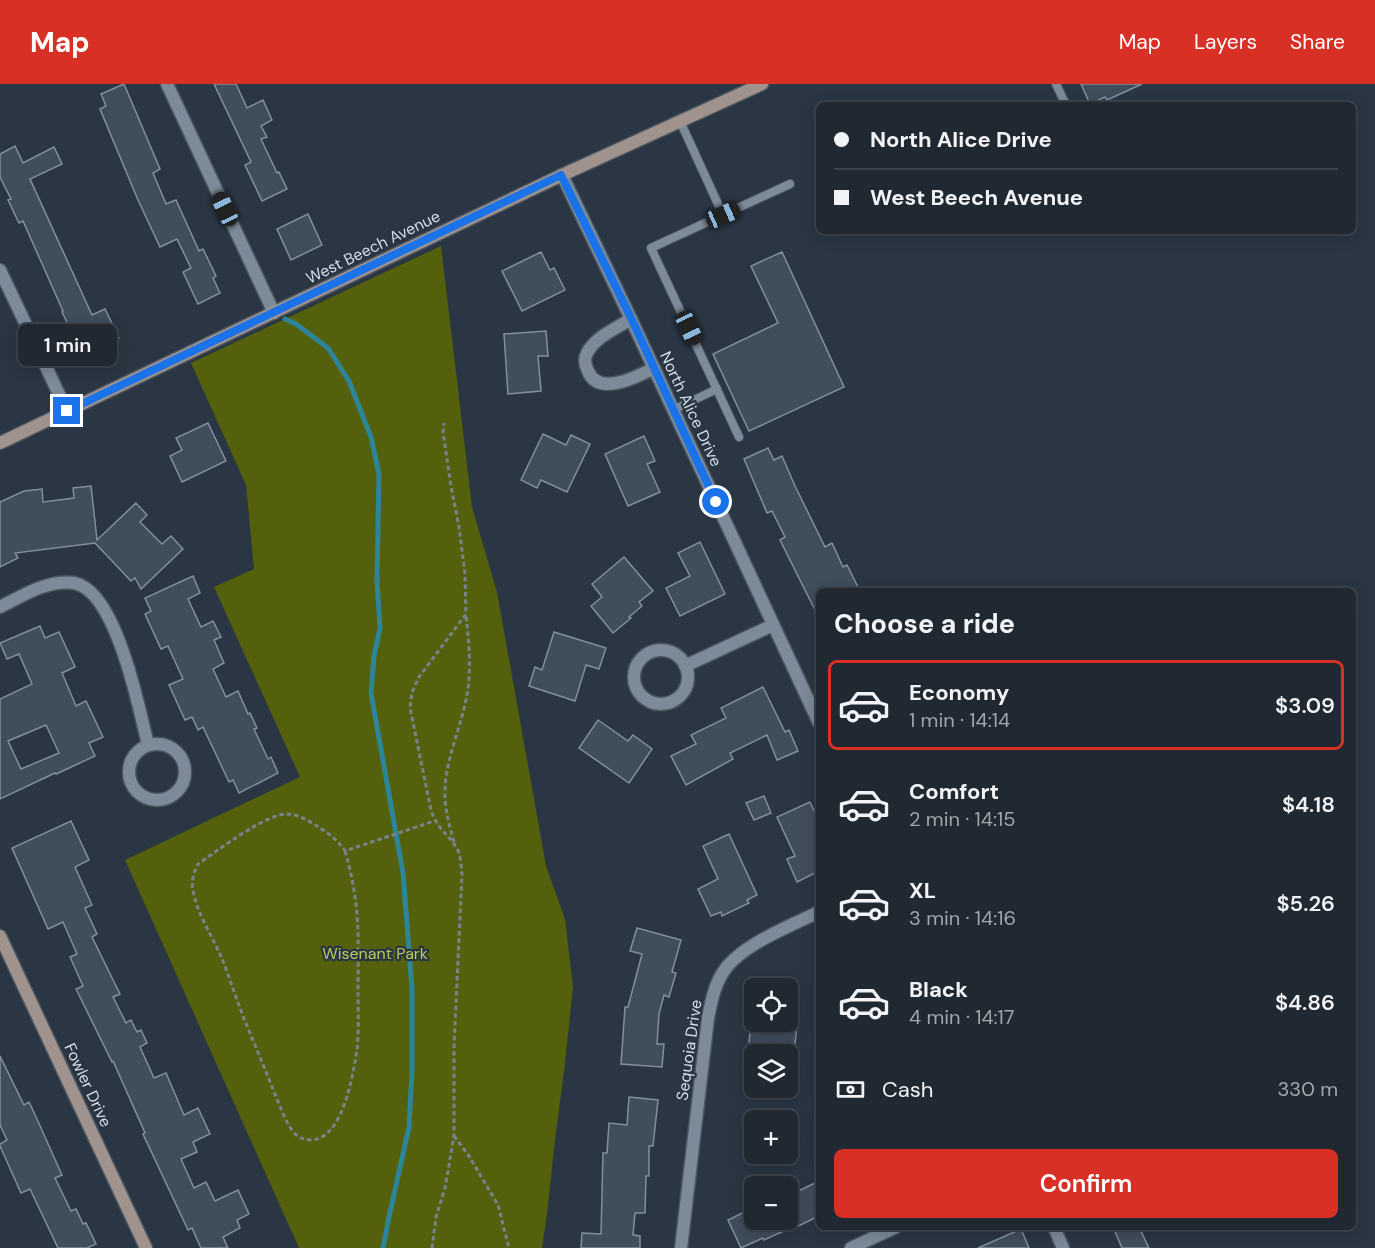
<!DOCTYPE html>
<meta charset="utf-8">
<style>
:root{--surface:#202832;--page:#2d343e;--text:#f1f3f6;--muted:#a2a6ac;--line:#3d444d;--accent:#d93025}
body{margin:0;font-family:"DM Sans",sans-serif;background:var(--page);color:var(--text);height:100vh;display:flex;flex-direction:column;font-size:22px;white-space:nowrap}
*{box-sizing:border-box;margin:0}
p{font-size:20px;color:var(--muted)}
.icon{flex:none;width:33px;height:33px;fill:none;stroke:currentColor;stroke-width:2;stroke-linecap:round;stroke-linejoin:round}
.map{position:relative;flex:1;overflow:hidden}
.drawer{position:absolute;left:816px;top:504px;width:540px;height:642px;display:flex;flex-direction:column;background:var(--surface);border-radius:9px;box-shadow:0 3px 15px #0003,0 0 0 2px var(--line)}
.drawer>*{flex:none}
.banner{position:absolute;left:816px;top:18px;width:540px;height:132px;border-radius:9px;box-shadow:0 3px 15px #0003,0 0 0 2px var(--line);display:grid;align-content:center;height:132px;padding:0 18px;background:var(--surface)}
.fabs{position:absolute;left:744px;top:894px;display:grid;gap:12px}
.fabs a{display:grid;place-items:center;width:54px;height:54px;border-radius:9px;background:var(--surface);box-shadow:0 3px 15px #0003,0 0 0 2px var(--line);font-size:30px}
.end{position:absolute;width:27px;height:27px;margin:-14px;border:8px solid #1a73e8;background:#fff;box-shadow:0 0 0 3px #fff}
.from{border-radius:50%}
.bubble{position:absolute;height:42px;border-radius:9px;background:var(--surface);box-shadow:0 3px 15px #0003,0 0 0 2px var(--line);font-size:20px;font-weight:600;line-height:42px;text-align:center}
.car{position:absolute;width:18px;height:36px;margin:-18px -9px;border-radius:8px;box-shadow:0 0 4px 2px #0007;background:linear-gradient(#222 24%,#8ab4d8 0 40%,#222 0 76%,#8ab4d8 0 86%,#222 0)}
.banner b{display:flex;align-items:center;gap:21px;height:57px;font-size:22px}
.banner b+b{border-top:2px solid var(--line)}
.banner i{width:15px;height:15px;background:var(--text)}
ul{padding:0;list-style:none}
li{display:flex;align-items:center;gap:18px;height:90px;margin:0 12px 9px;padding:0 6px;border:3px solid transparent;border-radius:9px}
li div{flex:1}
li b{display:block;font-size:22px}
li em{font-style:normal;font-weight:600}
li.selected{border-color:var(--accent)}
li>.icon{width:54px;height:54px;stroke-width:1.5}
h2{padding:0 18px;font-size:27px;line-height:72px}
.pay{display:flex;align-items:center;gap:15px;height:66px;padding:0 18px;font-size:22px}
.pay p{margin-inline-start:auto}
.button{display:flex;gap:12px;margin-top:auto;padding:12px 18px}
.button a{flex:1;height:69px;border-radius:9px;background:var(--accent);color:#fff;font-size:24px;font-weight:600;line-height:69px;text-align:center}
header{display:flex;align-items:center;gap:36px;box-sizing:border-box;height:84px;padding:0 30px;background:var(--accent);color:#fff}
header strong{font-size:28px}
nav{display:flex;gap:33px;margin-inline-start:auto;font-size:21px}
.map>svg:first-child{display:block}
.green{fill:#54600b}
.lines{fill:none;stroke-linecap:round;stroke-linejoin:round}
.stream{stroke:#2d859a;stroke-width:5}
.building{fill:#404d5b;stroke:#818f9f;stroke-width:1.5;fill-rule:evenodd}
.lane-casing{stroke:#49545e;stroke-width:10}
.street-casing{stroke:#49545e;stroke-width:15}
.secondary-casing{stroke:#49545e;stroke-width:15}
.path{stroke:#78838e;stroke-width:3;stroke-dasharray:4.5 3;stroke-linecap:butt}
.lane{stroke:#7c8a99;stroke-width:8}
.street{stroke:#7c8a99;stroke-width:12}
.secondary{stroke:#a0928d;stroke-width:12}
.route{stroke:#1a73e8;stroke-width:8}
.labels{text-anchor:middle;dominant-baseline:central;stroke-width:4.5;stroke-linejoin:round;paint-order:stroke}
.street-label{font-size:16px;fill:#d7dfe8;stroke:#2a3643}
.park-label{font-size:16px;fill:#b8cc5c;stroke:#2a3643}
</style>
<header>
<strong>Map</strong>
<nav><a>Map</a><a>Layers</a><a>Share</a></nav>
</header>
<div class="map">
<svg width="1375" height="1164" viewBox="0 0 1375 1164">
<rect width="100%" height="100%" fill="#2a3643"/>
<polygon class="green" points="441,162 472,423 497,508 546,782 565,835 573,903 565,979 555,1056 547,1130 542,1164 299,1164 125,776 300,693 214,503 254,485 246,401 191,279"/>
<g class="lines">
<polyline class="stream" points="285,235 296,240 328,264 349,297 371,353 379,390 377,497 380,544 374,572 371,609 403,789 412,905 412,987 409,1043 389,1133 383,1164"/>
</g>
<g class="building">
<polygon points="124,0 160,85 153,89 166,120 176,116 199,167 203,165 216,192 213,194 220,209 198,220 183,188 191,184 177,155 160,163 138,116 100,25 106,22 101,10"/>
<polygon points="214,0 236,0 247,24 263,16 272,36 261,42 267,53 261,55 277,89 279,88 287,105 262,117 245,81 251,78"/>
<polygon points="1081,0 1142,0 1107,16 1105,13 1090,20"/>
<polygon points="15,62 23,79 54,63 62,80 30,95 92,231 105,225 119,254 83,271 62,228 63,227 23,137 19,139 8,116 11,115 0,93 0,70"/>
<polygon points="308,130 322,161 291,176 277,145"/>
<polygon points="541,168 550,186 554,184 565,206 522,227 502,187"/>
<polygon points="782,168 844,303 749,347 713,270 778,239 751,182"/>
<polygon points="546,247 548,272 538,272 541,307 508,310 504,250"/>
<polygon points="208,339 226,377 182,398 170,372 182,366 176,354"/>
<polygon points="543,350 566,361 571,351 590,360 567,408 541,396 537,404 521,396"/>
<polygon points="644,352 655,377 647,380 660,408 628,422 605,370"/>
<polygon points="768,364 774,376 782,372 795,402 825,463 832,459 843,483 847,481 860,507 819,507 819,534 780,456 785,453 772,427 767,429 744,375"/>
<polygon points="91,402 97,456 136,419 147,431 140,438 162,460 171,452 183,465 141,505 135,494 131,497 95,459 15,469 18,474 0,483 0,418 24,407 42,405 43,418 74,414 73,404"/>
<polygon points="700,458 725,510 680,532 666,504 690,492 678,469"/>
<polygon points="624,473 653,507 639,518 642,522 629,533 631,534 613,549 591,522 602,513 592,500"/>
<polygon points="193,492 200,509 188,515 201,543 213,537 221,553 214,556 224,579 213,585 226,613 238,607 248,630 250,629 257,644 254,645 268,675 271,673 278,689 239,709 233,696 229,698 203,643 198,646 192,633 185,636 169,601 183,595 168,562 161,565 145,530 151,527 145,514"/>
<path d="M40 542 45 554 59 548 75 583 62 589 76 622 86 617 103 653 89 659 95 672 56 690 55 689 0 715V615L32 600 19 570 7 575 0 559ZM46 641 59 669 21 685 8 657Z"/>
<polygon points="554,548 606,564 599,585 586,581 575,617 529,602 535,583 542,586"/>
<polygon points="763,603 785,648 789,646 798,667 777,676 767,651 730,669 733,675 686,701 671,672 696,660 691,651 726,634 721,624"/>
<polygon points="598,636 628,657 633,651 652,665 629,699 579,664"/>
<polygon points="764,712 771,729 754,736 746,719"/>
<polygon points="810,718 819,738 819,787 797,798 787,775 795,772 777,733"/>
<polygon points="71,737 89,776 75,783 92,821 85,824 97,850 92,853 120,910 113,913 126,939 131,936 137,948 141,946 147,959 140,963 154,994 166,989 184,1031 198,1024 210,1050 193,1058 197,1068 181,1075 194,1104 206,1098 215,1117 238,1106 249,1130 237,1136 240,1144 223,1153 228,1164 201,1164 192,1144 188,1146 143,1050 145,1049 113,977 112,978 76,905 83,902 70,873 77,870 63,838 48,845 12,764"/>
<polygon points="729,750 757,811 747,816 749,819 722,832 721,828 711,832 698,805 718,795 703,762"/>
<polygon points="637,844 681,856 672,888 676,889 669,913 664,911 659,930 657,960 664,960 662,983 621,980 625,923 628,923 642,870 630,867"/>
<polygon points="751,936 797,941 794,970 748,970"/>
<polygon points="0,972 24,1021 29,1018 37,1035 62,1091 55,1094 71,1127 76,1125 83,1140 86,1139 96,1160 87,1164 58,1164 30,1105 21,1109 0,1062 0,1060 7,1056 0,1041"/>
<polygon points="629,1013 658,1016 653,1062 649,1062 649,1092 646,1092 645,1129 635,1129 633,1151 640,1152 640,1164 581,1164 582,1149 601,1150 603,1069 607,1069 609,1039 627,1041"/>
<polygon points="819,1097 819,1132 788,1147 788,1145 764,1156 763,1154 741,1164 728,1136 754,1123 754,1136 788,1136 788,1112"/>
<polygon points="1113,1143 1139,1143 1149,1164 1122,1164"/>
<polygon points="1021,1145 1029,1164 978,1164"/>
</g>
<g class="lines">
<g class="lane-casing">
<g id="lane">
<polyline points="1056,0 1065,19"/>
<polyline points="680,37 723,131"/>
<polyline points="673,326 717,305"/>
<polyline points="739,353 651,164 790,100"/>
</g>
</g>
<g class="street-casing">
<g id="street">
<polyline points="167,0 274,229"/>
<polyline points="562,91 631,235 819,639"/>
<polyline points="0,186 67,327"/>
<path d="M631 235C617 244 595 253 587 269 584 274 585 281 588 287 598 313 637 293 654 284"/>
<path d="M0 523C22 512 48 495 74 499 116 506 139 624 148 661"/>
<circle cx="661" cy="593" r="27"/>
<polyline points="685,582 773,541"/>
<circle cx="157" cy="688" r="28"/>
<polyline points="1054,1143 1063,1164"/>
<path d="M681 1164 708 934C711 919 714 903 722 890 738 862 790 842 819 828"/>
<polyline points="851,1164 896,1143"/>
</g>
</g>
<g class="secondary-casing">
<g id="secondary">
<polyline points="0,359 562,91 762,0"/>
<polyline points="0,852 146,1164"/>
</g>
</g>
<g class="path">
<path d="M454 758C449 740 444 723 445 704 447 670 463 639 468 605 471 581 469 556 466 532"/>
<path d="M345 767C351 787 355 809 357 830 359 855 358 881 358 907 358 926 359 947 357 966 353 991 341 1069 301 1054 289 1050 279 1019 274 1008 264 982 253 957 243 932 236 914 230 895 223 877 214 855 196 828 193 806 191 796 194 788 198 780 217 767 267 729 287 730 298 730 309 737 317 742 328 749 338 756 345 767L434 737"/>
<polyline points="454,1052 469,1072 498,1121 509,1164"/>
<path d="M432 1164 436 1133 445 1104 454 1052V962L462 791C461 782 461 770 456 763 447 749 436 743 431 726L410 624 412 608 419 593 466 530 465 490 459 443 451 402 443 348 444 339"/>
</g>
<use href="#lane" class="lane"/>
<use href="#street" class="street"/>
<use href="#secondary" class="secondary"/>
</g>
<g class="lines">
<polyline class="route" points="67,327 561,91 632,236 716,418"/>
</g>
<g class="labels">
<g class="street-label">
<text transform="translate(373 163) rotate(-26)">West Beech Avenue</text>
<text transform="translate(691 325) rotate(65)">North Alice Drive</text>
<text transform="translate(689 966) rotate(-82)">Sequoia Drive</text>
<text transform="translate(88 1001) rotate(65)">Fowler Drive</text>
</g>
<g class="park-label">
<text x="375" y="869">Wisenant Park</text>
</g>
</g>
</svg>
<div class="fabs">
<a><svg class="icon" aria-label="locate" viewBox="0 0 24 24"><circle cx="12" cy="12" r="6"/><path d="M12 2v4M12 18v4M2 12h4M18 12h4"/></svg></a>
<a><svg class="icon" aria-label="layers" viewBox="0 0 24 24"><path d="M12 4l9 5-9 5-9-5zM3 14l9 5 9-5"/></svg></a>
<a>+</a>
<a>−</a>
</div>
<i class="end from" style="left:716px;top:418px"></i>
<i class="end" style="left:67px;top:327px"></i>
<div class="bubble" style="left:18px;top:240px;width:99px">1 min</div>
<i class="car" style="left:225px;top:125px;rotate:335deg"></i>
<i class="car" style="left:723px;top:131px;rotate:66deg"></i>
<i class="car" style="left:689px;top:244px;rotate:155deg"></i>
<div class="banner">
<b><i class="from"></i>North Alice Drive</b>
<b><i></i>West Beech Avenue</b>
</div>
<section class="drawer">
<h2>Choose a ride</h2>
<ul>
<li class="selected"><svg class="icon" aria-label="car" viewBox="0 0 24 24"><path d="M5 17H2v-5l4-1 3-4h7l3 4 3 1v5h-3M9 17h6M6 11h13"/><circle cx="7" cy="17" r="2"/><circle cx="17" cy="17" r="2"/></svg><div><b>Economy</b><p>1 min · 14:14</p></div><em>$3.09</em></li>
<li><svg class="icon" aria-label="car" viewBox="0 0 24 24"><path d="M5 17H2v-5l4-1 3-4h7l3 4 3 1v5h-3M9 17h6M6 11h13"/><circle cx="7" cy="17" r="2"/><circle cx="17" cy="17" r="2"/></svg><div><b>Comfort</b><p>2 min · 14:15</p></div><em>$4.18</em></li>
<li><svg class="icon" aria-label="car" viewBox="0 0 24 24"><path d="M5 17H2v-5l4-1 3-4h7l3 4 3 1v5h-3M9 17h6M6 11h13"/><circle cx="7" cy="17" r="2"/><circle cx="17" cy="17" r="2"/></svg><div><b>XL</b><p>3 min · 14:16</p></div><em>$5.26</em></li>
<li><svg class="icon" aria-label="car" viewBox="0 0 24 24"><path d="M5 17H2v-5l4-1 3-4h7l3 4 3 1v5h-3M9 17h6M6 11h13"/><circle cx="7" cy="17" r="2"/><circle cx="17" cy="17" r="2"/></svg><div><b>Black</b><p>4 min · 14:17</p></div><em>$4.86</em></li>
</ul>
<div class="pay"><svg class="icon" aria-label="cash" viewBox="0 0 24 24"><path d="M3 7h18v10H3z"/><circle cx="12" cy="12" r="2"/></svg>Cash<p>330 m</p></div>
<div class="button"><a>Confirm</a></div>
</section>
</div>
